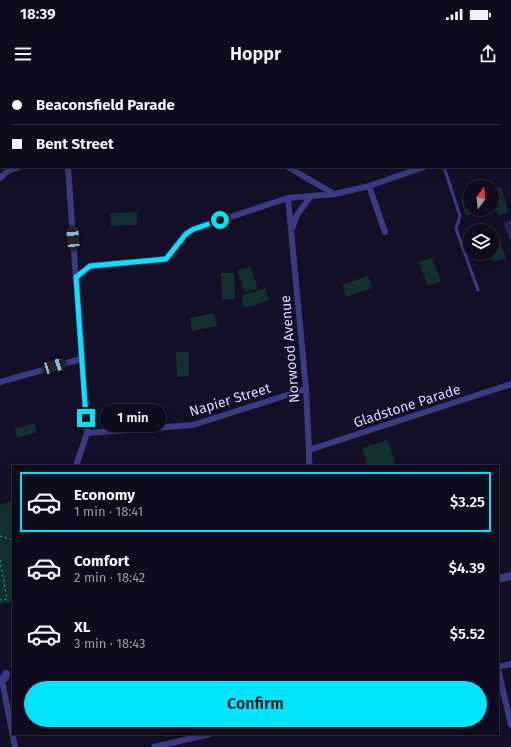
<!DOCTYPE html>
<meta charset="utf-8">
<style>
:root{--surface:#0e0b1c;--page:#171425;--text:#f1f3f6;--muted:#9b9ba3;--line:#2e2b3b;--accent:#00e5ff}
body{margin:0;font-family:"Fira Sans",sans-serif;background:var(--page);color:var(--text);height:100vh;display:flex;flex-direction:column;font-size:15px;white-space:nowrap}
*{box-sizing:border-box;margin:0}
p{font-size:13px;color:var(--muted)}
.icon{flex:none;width:22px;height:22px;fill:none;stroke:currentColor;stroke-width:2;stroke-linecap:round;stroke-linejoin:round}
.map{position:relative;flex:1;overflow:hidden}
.side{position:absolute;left:12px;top:385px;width:487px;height:270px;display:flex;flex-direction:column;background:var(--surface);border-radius:0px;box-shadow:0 2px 10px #0003,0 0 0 1px var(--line)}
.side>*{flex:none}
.hud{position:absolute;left:0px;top:0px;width:511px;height:88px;box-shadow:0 2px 10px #0003,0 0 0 1px var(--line);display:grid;align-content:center;height:88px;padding:0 12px;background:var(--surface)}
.needle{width:26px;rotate:16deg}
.buttons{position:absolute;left:463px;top:100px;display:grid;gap:8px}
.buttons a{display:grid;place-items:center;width:36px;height:36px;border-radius:50%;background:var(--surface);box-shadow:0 2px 10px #0003,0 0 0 1px var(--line);font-size:20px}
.end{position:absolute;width:18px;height:18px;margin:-9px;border:5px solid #00e5ff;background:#111;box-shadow:0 0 0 2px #111}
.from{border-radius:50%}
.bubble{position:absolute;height:28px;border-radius:14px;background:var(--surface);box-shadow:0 2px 10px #0003,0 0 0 1px var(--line);font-size:13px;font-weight:600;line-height:28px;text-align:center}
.car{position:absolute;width:12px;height:24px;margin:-12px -6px;border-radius:5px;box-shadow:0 0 3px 1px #0007;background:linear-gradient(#222 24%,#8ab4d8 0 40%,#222 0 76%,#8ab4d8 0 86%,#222 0)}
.hud b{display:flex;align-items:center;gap:14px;height:38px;font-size:15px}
.hud b+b{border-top:1px solid var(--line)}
.hud i{width:10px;height:10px;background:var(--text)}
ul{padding:7px 0 0;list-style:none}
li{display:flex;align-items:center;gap:12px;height:60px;margin:0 8px 6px;padding:0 4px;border:2px solid transparent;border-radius:0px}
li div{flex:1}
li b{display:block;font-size:15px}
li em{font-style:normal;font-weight:600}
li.on{border-color:var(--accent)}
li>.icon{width:36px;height:36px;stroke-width:1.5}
.primary-button{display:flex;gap:8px;margin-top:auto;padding:8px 12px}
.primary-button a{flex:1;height:46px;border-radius:24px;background:var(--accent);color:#111;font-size:16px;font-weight:600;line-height:46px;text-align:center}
.status{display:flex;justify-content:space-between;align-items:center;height:28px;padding:0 20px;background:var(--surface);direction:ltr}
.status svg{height:11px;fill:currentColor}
header{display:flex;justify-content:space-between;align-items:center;height:52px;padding:0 12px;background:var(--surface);font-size:18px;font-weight:600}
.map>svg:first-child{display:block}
.green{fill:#12302f}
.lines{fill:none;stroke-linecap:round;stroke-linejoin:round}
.stream{stroke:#0c2248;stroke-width:1.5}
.building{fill:#241b47;stroke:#3b2d73}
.path{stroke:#2fb8b0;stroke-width:1;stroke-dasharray:2 3;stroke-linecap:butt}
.service{stroke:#3d3a85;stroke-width:3}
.minor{stroke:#3d3a85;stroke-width:6}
.tertiary{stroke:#3d3a85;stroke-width:8}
.route{stroke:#00e5ff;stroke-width:5}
.labels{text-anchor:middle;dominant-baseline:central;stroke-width:3.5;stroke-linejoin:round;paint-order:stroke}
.street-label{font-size:14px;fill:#d9d4ff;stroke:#130f26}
</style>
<div class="status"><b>18:39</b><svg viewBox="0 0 49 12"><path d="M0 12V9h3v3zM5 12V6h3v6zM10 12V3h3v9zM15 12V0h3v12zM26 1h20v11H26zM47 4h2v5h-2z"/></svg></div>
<header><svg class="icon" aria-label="menu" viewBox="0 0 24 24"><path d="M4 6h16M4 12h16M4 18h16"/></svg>Hoppr<svg class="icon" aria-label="share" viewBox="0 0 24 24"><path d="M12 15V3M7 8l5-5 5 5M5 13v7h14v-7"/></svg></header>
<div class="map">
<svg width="511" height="667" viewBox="0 0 511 667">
<rect width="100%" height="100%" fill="#130f26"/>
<g class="green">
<polygon points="501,107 509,132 498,136 492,117 492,110"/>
<polygon points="470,118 470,129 485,129 466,136 461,121"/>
<polygon points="137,132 137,145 111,146 110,133"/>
<polygon points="498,155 506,178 493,182 490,173 492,173 492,156"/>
<polygon points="432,178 441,201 428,206 419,182"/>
<polygon points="250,186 258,208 245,212 237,191"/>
<polygon points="221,193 234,193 235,219 222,220"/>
<polygon points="368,196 372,208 346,217 342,205"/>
<polygon points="265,208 269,220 245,228 241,216"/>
<polygon points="214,233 217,246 192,251 190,238"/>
<polygon points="176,272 189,272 189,296 177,297"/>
<polygon points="34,343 37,352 17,358 15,349"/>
<polygon points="387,360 396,386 368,386 362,368"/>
<polygon points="13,420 13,522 0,524 0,425"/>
</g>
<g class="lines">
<g class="stream">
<polyline points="99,1 100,0"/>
<polyline points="0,74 1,73"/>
</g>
</g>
<polygon class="building" points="511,141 511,158 510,158 505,144"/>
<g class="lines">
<g class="path">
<polyline points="0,456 13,460"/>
<polyline points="0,480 7,519 0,520"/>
</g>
<g class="service">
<polyline points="27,0 27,1"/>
<polyline points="0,48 1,47"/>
<polyline points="444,87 460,136 456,149 478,210"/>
</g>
<g class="minor">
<polyline points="232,0 232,1"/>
<polyline points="326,0 328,1"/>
<polyline points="17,1 20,0"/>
<polyline points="133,1 134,0"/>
<polyline points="0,7 1,6"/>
<polyline points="510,58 511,58"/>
<polyline points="68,87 87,353 76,386"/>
<polyline points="288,87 334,114"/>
<polyline points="0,98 8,91 19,87"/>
<polyline points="369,106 385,152"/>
<polyline points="288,118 306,309 309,370 309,381 310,386"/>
<polyline points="292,149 297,135 311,116"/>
<polyline points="77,197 90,186 166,179 186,153 194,149 288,118 335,114 369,106 424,87"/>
<polyline points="0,302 81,279"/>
<polyline points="87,353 193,345 306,309"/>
<polyline points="309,370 511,304"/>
<polyline points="498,587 511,584"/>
<polyline points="498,589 511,645"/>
<polyline points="2,600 15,667"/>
<polyline points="154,667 210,654"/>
</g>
<g class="tertiary">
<polyline points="498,499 511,496"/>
<polyline points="0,600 5,598 6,594"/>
</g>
</g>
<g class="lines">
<polyline class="route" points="86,338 76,197 90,186 166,179 186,154 194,149 220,140"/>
</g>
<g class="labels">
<g class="street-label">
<text transform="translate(290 269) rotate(-95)">Norwood Avenue</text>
<text transform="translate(230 320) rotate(-17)">Napier Street</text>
<text transform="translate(407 326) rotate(-18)">Gladstone Parade</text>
</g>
</g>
</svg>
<div class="buttons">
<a><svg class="needle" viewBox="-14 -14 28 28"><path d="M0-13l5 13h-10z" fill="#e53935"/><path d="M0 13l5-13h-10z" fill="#9b9ba3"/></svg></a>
<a><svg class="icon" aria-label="layers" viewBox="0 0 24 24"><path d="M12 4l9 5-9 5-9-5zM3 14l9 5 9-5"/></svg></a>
</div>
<i class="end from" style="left:220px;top:140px"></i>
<i class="end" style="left:86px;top:338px"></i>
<div class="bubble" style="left:100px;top:324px;width:66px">1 min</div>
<i class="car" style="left:73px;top:158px;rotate:355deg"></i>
<i class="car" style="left:54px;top:286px;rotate:73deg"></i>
<div class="hud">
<b><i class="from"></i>Beaconsfield Parade</b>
<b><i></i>Bent Street</b>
</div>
<section class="side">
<ul>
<li class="on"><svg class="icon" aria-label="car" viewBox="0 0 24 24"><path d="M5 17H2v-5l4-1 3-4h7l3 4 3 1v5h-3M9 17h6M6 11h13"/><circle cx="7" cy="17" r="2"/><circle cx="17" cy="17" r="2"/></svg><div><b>Economy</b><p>1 min · 18:41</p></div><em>$3.25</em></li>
<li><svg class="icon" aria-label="car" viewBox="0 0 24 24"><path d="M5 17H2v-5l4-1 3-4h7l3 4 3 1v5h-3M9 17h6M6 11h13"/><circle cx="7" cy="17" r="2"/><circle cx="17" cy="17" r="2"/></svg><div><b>Comfort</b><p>2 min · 18:42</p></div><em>$4.39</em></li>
<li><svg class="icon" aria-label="car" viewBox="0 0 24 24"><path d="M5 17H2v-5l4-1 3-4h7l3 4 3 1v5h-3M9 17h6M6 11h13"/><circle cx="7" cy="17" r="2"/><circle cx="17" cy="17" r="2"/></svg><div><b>XL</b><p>3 min · 18:43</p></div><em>$5.52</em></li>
</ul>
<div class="primary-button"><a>Confirm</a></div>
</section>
</div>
